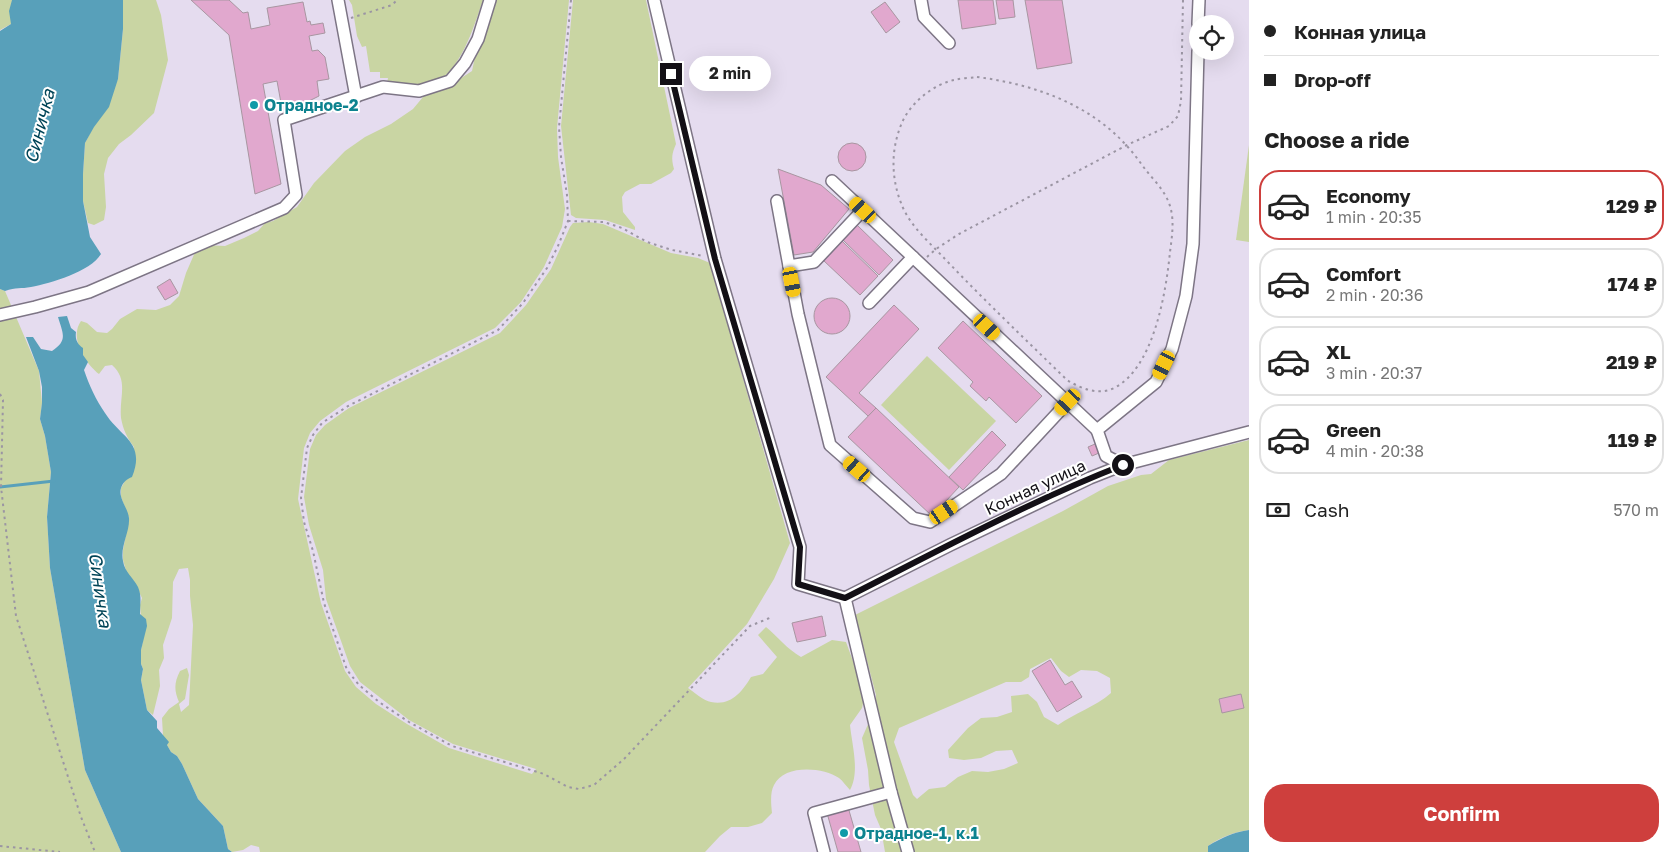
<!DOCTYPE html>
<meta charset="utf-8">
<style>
:root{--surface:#fff;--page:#f2f2f2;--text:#222;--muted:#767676;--line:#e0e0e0;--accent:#ce3f3d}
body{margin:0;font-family:"Golos Text",sans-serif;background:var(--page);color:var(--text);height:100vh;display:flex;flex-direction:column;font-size:19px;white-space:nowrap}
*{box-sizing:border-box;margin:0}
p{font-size:16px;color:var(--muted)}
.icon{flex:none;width:28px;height:28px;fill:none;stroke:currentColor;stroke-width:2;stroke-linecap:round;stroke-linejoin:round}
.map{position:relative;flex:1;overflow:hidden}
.panel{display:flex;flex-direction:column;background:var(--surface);width:425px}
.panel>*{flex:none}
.guide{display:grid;align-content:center;height:110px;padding:0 15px;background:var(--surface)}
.fabs{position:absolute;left:1189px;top:15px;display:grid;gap:10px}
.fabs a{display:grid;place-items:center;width:45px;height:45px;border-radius:50%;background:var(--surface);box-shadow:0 5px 20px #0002;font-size:25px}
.end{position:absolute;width:22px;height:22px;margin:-11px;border:6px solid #131016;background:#fff;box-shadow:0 0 0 2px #fff}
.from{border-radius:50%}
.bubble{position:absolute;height:35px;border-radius:18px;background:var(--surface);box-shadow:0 5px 20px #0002;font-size:16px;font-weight:700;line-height:35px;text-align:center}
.car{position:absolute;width:15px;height:30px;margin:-15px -8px;border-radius:6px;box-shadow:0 0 4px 1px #0007;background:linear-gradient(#f5c518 24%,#345 0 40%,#f5c518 0 76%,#345 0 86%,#f5c518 0)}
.guide b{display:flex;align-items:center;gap:18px;height:48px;font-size:19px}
.guide b+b{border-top:1px solid var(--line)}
.guide i{width:12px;height:12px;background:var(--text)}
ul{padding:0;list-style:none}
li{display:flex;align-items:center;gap:15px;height:70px;margin:0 10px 8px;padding:0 5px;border:2px solid var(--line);border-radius:20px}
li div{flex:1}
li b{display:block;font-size:19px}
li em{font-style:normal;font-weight:700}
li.selected{border-color:var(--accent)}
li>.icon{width:45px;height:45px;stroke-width:1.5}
h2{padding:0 15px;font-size:22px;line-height:60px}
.pay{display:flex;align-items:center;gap:12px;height:55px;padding:0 15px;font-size:19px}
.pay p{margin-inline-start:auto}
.button{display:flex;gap:10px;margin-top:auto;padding:10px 15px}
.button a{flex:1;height:58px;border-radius:20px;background:var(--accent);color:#fff;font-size:20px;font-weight:700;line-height:58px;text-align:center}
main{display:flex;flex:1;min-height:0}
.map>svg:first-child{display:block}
.green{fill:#c9d5a3;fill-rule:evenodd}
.water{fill:#58a0ba}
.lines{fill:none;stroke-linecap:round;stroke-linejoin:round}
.stream{stroke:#58a0ba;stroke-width:3}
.building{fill:#e1a8ce;stroke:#a896a1}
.minor-casing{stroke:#7d7585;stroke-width:14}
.path{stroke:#9b95a3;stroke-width:2;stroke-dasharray:2.5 4;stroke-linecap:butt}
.minor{stroke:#fff;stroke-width:11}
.route{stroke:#131016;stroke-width:6}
.culture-dot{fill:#0f9aa8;stroke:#fff;stroke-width:2}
.labels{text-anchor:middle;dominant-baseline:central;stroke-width:4;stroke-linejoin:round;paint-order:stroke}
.culture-label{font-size:16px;font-weight:bold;fill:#0d838f;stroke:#fff;text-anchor:start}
.street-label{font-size:16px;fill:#131016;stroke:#fff}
.water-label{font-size:18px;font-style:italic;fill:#004457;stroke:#fff}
</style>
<main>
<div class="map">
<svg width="1249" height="852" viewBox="0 0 1249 852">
<rect width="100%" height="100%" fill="#e5dcef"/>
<g class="green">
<polygon points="0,0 12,0 11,24 0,30"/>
<polygon points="123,0 156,0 161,15 168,60 154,113 131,135 119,144 108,158 104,174 106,207 104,220 94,225 88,223 83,201 83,174 85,143 118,79 123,29"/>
<path d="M349 0H483C474 26 460 75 431 84 418 88 400 84 387 83L388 78H380V72H370L366 46 362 47 357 36 352 5Z"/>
<path d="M496 0H569L557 128 558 157 565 209 562 227 544 267 521 302 495 328 346 402 320 421 310 433 304 448 298 499 321 603 345 671 356 687 376 704 407 724 449 748 532 774 536 769 453 744 409 720 360 682 350 666 326 599 323 570 309 525 304 497 310 449 316 435 325 425 349 408 500 333 526 305 551 269 570 227 573 223 589 222 603 224 671 253 698 258 710 263 790 543 774 579 747 624 688 688C694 692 704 701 711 702 731 706 742 692 751 677L763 674 777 657 758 635 766 627C778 637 787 649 801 657L832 640 846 642 865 694 862 708 850 725C852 745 860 772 850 790 846 786 843 781 839 778 823 767 784 764 774 785 770 792 771 804 772 813L762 823 748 827H731L720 836 705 852H260L259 847 251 845 243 850 232 852 228 849 223 826 198 799 182 764 177 756 171 752 167 745 168 742 163 736 162 718 169 709 179 702C174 690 174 683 180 671L187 668 189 675 185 699 179 704 181 712 189 705 193 625 190 596V580L188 568 179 569 173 582 172 618 163 645 164 658 159 670 160 686 153 715 147 710 141 680 143 669 141 664V650L143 641 140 605 142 598 133 580 127 574 123 560V550L129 518 121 497V488L125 481 134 447C127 438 123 429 121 418 119 397 129 380 112 365L105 366 99 374C85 363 69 338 81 321L87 323 97 332 107 333 112 329 120 319 137 309 156 310 170 305 179 296 186 273 196 250 205 245 225 246 244 238 258 231 265 223 273 221 297 207 314 183 345 151 365 137 391 124 413 109 428 91 452 84 472 71 476 52 483 39Z"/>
<path d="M573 0H646L676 144C672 153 671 158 674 169L671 173 651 184H640L625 192 622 197 623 212 635 227V230L605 220 576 218 571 215 561 126Z"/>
<polygon points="1249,145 1249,242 1236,240"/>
<polygon points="0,289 5,291 39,371 42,403 40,419 45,436 51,472 47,517 50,568 85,770 121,852 0,852"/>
<polygon points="927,356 996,421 949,470 881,405"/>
<path d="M1249 440V830C1234 832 1221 837 1208 846V852H885L881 829 875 815 869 785 868 770 862 738 876 706V695L855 615 1063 511 1108 486 1141 475 1151 474 1169 460ZM1051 658 1061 671 1069 677 1081 670 1097 671 1110 678 1111 693C1095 707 1075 713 1058 725L1044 717 1037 702 1028 694 1011 696 1012 712 997 717 981 718 968 728 948 750 949 758 964 760 981 758 996 751 1012 750 1018 763 1004 769 988 772 972 771 958 777 945 787 929 789 917 799 913 795 894 742 899 728 1006 682H1021L1029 677 1030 669Z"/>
</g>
<g class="water">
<path d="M12 0H123V29L118 79 109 107 94 127 85 143 83 174V201L90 237 101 254C90 272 51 283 31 287 21 289 16 287 5 291L0 289V31L11 24 9 11Z"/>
<path d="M67 316 71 328 76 332C75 339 77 344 83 348V355L88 362 84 370C89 385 96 400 105 413 121 438 146 442 132 477 127 479 123 482 121 488 118 498 128 508 129 518 130 532 120 546 123 561 125 573 133 577 138 587 142 596 140 605 140 614L146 619 147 626 141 650V664L143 669 141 680 147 710 157 721V728L169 742 167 745 171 752 177 756 182 764 198 799 223 826 228 849 232 852H121L85 770 50 568 47 517 51 472 45 436 40 419 42 403V387L39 371 26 337H33L41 349 52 351C68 340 63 334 58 317Z"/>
<path d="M1249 830V852H1208V846C1221 838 1234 832 1249 830Z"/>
</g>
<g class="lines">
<polyline class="stream" points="0,487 54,481"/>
</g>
<g class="building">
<polygon points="191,0 229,0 243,13 248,12 251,29 270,25 267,8 303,2 307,22 310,21 311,25 323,23 325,33 309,36 312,51 318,50 325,57 329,79 317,81 319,96 283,114 277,81 263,84 281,184 255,194 229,35"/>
<polygon points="958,0 993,0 996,24 962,29"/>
<polygon points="996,0 1013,0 1015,17 999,19"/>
<polygon points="1025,0 1062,0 1072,63 1037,69"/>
<polygon points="885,2 900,22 886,33 871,12"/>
<circle cx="852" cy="157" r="14"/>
<polygon points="778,169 821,185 849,209 813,252 794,255"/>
<polygon points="857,225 893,260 879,275 843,240"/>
<polygon points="842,241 878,276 860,295 823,260"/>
<polygon points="170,279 178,293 165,300 157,287"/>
<circle cx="832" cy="316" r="18"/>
<polygon points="894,305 919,329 859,393 876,408 868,416 826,377"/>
<polygon points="963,321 1042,396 1016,423 989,397 986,401 970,386 973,382 938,348"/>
<polygon points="876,408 959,487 932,516 848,437"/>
<polygon points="992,431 1006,445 963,490 949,477"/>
<polygon points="1095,444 1099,453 1092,456 1088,447"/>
<polygon points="822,616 826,636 797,642 792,623"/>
<polygon points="1050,660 1065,685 1072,681 1082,697 1057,712 1032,671"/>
<polygon points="1241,694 1244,708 1222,713 1219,699"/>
<polygon points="848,807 861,852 838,852 827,813"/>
</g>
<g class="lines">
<g class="minor-casing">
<g id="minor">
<polyline points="338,0 356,97"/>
<polyline points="654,0 715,259 800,547 798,584 845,598"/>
<polyline points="921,0 924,17 949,43"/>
<polyline points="1198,24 1199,0"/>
<polyline points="832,181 1097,430"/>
<polyline points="777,201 789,266 814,262 863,210"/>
<polyline points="789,266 798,314 830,445 913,518 930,522 1001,474 1068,402"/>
<polyline points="869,303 913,257"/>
<polyline points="0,315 35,307 89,292 284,208 296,195 284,120 383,87 419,91 450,81 465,63 478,39 490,0"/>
<polyline points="1123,465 1106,456 1097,430 1156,382 1172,349 1186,296 1193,244 1198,51"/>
<polyline points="845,598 950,545 1090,478 1123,465 1249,432"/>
<polyline points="845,598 891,792 908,852"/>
<polyline points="824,852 814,813 891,792"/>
</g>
</g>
<g class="path">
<polyline points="571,0 559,127 561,157 567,195 568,221 558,246 547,268 523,303 498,330 348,406 322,423 313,435 307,448 301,498 304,522 313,551 324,603 347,670 359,685 379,702 409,722 452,746 544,774 568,787 579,789 594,785 624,759 750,626 772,617"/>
<polyline points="351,18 392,5 397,0"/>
<path d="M977 77C1032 84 1088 103 1126 145 1133 152 1139 161 1145 169 1153 179 1164 190 1169 203 1175 219 1172 236 1170 252 1166 292 1154 368 1114 388 1098 396 1080 388 1067 380 1026 340 985 301 945 259 929 242 909 225 901 203 891 177 891 150 901 125 909 104 932 85 954 80 961 78 970 78 977 77Z"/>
<polyline points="568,221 604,222 622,228 647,242 672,250 703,256"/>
<polyline points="927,257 936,249 959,234 1127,145 1169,126 1178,116 1181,101 1183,0"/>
<polyline points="0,394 3,400 1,487 16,616 81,817 95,852"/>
<polyline points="0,846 60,852"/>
</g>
<use href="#minor" class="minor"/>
</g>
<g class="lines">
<path class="route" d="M671 74 715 259 800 547 798 584 845 598C936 552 1028 502 1123 465"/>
</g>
<g class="culture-dot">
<circle cx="254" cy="105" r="5"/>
<circle cx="844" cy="833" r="5"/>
</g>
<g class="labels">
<g class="culture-label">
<text x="264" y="105">Отрадное-2</text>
<text x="854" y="833">Отрадное-1, к.1</text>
</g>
<g class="street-label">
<text transform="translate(1035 487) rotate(-25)">Конная улица</text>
</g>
<g class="water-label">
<text transform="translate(39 126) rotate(-76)">Синичка</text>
<text transform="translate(101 590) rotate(82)">Синичка</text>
</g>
</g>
</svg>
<div class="fabs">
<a><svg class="icon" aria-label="locate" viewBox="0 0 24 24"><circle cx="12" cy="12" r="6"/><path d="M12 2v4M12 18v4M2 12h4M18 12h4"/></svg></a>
</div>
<i class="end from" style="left:1123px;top:465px"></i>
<i class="end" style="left:671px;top:74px"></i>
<div class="bubble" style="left:689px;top:56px;width:82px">2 min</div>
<i class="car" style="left:863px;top:210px;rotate:313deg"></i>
<i class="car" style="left:792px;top:282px;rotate:169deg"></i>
<i class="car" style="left:987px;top:327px;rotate:133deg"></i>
<i class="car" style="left:1164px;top:365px;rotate:206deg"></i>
<i class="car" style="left:1068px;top:402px;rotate:223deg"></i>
<i class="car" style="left:857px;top:469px;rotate:311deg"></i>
<i class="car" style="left:944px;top:512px;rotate:56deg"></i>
</div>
<section class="panel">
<div class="guide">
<b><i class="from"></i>Конная улица</b>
<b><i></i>Drop-off</b>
</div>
<h2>Choose a ride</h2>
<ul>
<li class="selected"><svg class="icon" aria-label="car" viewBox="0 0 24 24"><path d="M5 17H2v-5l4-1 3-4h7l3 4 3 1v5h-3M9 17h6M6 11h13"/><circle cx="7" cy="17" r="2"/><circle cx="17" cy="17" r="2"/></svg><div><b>Economy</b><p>1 min · 20:35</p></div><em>129 ₽</em></li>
<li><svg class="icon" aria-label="car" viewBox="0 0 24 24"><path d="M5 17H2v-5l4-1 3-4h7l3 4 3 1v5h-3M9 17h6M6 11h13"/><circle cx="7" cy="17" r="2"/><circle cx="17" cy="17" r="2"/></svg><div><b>Comfort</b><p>2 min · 20:36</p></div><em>174 ₽</em></li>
<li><svg class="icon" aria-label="car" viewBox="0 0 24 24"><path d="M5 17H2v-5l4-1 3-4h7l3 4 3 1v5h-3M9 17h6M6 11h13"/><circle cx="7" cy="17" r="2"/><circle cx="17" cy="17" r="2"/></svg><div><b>XL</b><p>3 min · 20:37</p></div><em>219 ₽</em></li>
<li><svg class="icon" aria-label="car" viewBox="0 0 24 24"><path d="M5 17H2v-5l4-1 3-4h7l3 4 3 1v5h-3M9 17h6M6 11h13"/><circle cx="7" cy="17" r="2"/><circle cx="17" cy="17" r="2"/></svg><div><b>Green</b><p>4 min · 20:38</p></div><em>119 ₽</em></li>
</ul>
<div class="pay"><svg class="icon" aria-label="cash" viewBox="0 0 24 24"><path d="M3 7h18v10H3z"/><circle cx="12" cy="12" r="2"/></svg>Cash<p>570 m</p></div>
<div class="button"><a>Confirm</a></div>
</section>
</main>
